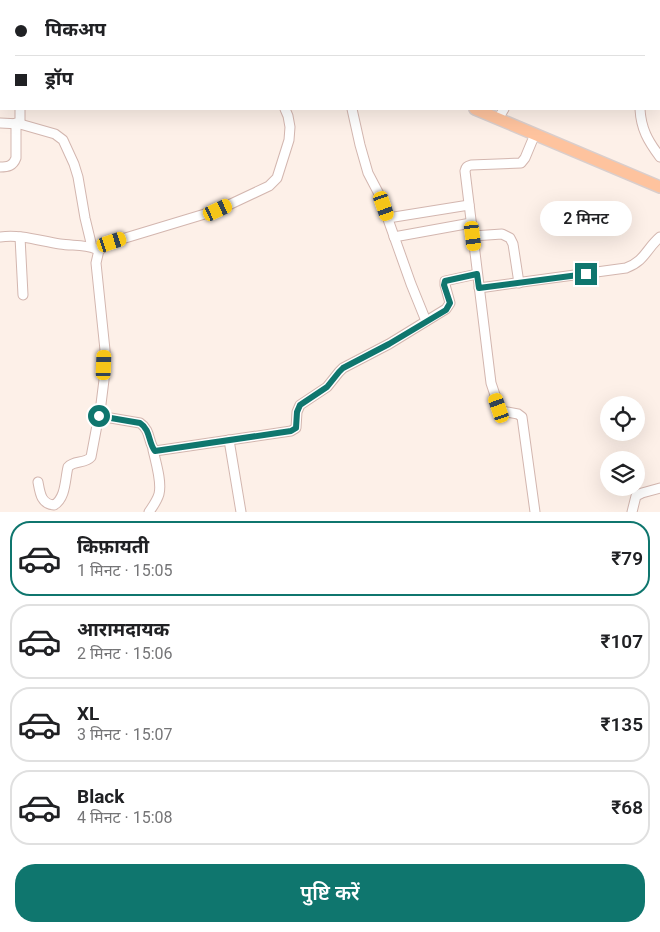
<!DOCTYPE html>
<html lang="hi">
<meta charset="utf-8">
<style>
:root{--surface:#fff;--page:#f2f2f2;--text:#202124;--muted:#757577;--line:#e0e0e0;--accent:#0f766e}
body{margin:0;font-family:Roboto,"Noto Sans Devanagari",sans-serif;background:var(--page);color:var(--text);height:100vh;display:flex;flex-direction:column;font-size:19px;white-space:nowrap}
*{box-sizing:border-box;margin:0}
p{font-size:16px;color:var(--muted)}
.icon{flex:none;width:28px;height:28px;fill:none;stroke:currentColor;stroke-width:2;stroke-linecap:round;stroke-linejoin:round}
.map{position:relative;height:512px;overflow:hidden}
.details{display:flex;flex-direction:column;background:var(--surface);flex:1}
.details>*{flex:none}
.hud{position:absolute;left:0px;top:0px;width:660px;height:110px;box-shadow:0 5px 20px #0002;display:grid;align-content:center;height:110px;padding:0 15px;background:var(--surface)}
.buttons{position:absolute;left:600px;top:396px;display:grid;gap:10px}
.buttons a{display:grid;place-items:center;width:45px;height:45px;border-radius:50%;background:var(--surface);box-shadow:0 5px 20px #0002;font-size:25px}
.end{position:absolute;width:22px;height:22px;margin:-11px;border:6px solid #0f766e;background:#fff;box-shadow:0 0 0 2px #fff}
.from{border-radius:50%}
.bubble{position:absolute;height:35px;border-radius:18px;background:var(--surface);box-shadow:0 5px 20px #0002;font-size:16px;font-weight:600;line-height:35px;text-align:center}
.car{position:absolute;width:15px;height:30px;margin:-15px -8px;border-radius:6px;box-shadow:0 0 4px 1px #0007;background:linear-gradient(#f5c518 24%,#345 0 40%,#f5c518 0 76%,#345 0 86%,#f5c518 0)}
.hud b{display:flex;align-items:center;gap:18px;height:48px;font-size:19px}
.hud b+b{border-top:1px solid var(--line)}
.hud i{width:12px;height:12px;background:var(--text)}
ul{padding:9px 0 0;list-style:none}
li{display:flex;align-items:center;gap:15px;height:75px;margin:0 10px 8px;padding:0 5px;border:2px solid var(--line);border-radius:20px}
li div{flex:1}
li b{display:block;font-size:19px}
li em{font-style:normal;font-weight:600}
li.selected{border-color:var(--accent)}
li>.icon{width:45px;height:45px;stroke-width:1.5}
.button{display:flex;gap:10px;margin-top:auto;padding:10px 15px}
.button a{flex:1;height:58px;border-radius:20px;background:var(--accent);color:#fff;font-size:20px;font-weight:600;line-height:58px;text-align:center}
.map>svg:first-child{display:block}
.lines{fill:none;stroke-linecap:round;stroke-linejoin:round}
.minor-casing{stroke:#d3b6af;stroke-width:11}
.major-casing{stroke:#dacecc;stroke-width:14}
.minor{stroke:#fff;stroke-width:9}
.major{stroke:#fec39e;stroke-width:11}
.route{stroke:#0f766e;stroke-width:6}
</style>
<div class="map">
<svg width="660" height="512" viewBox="0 0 660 512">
<rect width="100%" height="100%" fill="#fdf0e8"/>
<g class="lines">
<g class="minor-casing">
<g id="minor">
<polyline points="327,0 327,1"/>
<polyline points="493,0 493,1"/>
<polyline points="62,1 62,0"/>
<polyline points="0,77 1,77"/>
<polyline points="659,101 660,100"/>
<polyline points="20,109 20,124"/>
<polyline points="352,109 360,145 368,173 379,194 411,284 426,321"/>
<path d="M640 109C641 129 648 141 660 157"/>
<polyline points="498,119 504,109"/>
<polyline points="0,123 20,124 55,134 63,140 74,164 78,177 85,218 92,247"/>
<path d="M535 134 525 158 521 163 471 165C467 166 466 167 465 171L491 383 500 410 502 411 518 414 522 417 535 512"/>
<path d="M0 167C8 167 13 166 16 158V123"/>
<polyline points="388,218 469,205"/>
<polyline points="473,236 502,234 510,238 513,244 519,283"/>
<path d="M0 237C21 234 40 241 60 244 72 246 84 244 96 249"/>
<polyline points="20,237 23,295"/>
<polyline points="394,237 471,223"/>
<path d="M479 288 626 268C645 261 646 249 660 237"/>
<path d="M99 416 140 423C151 430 148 443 155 451L291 431 296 428 297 412 300 405 327 387 339 372 343 368 389 344 446 309 450 303 445 285V281L477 274"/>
<polyline points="229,440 241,512"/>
<path d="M38 482C40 493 41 504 54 505 66 498 65 479 68 467 74 460 85 464 91 457L101 404 104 380 105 350 96 263 99 250 112 242 218 210 269 186 277 178 289 140 290 127 288 116 285 109"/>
<path d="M149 512C153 506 157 501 159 494 162 482 156 463 153 450"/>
<polyline points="632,512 636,496 642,493 660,488"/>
</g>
</g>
<g class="major-casing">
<g id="major">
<polyline points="226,0 229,1"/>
<polyline points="475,109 660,187"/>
</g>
</g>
<use href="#minor" class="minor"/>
<use href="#major" class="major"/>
</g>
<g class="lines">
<path class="route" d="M99 416 140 423C151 430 148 443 155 451L291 431 296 428 297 412 300 405 327 387 339 372 343 368 389 344 446 310 450 303 444 285 445 281 477 274 479 288 586 274"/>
</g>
</svg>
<div class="buttons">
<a><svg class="icon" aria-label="locate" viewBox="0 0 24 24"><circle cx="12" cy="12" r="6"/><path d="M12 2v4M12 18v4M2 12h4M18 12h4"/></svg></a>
<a><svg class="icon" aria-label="layers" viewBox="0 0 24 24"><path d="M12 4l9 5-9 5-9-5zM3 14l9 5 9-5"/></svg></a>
</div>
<i class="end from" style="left:99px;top:416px"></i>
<i class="end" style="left:586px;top:274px"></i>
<div class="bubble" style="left:540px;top:201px;width:92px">2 मिनट</div>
<i class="car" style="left:384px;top:206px;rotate:161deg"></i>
<i class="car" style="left:218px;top:210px;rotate:65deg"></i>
<i class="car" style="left:473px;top:236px;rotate:173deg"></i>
<i class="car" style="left:112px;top:242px;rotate:72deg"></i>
<i class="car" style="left:104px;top:365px;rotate:2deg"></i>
<i class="car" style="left:499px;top:408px;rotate:341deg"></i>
<div class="hud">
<b><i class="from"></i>पिकअप</b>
<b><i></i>ड्रॉप</b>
</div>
</div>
<section class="details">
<ul>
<li class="selected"><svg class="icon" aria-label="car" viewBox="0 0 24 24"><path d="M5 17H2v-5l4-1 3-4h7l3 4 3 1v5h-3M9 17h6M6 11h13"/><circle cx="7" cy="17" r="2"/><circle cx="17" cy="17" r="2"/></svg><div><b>किफ़ायती</b><p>1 मिनट · 15:05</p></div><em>₹79</em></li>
<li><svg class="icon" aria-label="car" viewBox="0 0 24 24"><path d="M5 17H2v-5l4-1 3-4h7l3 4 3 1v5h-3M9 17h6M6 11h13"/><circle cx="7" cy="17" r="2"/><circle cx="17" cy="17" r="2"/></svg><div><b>आरामदायक</b><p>2 मिनट · 15:06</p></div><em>₹107</em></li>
<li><svg class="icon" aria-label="car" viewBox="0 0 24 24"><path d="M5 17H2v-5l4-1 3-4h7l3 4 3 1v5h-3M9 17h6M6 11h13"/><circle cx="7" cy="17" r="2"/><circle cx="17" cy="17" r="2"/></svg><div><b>XL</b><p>3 मिनट · 15:07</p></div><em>₹135</em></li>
<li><svg class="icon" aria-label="car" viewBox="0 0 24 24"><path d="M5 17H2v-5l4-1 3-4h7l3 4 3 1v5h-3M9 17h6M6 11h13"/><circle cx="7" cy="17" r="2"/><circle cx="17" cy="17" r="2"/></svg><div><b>Black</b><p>4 मिनट · 15:08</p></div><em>₹68</em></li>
</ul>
<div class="button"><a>पुष्टि करें</a></div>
</section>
